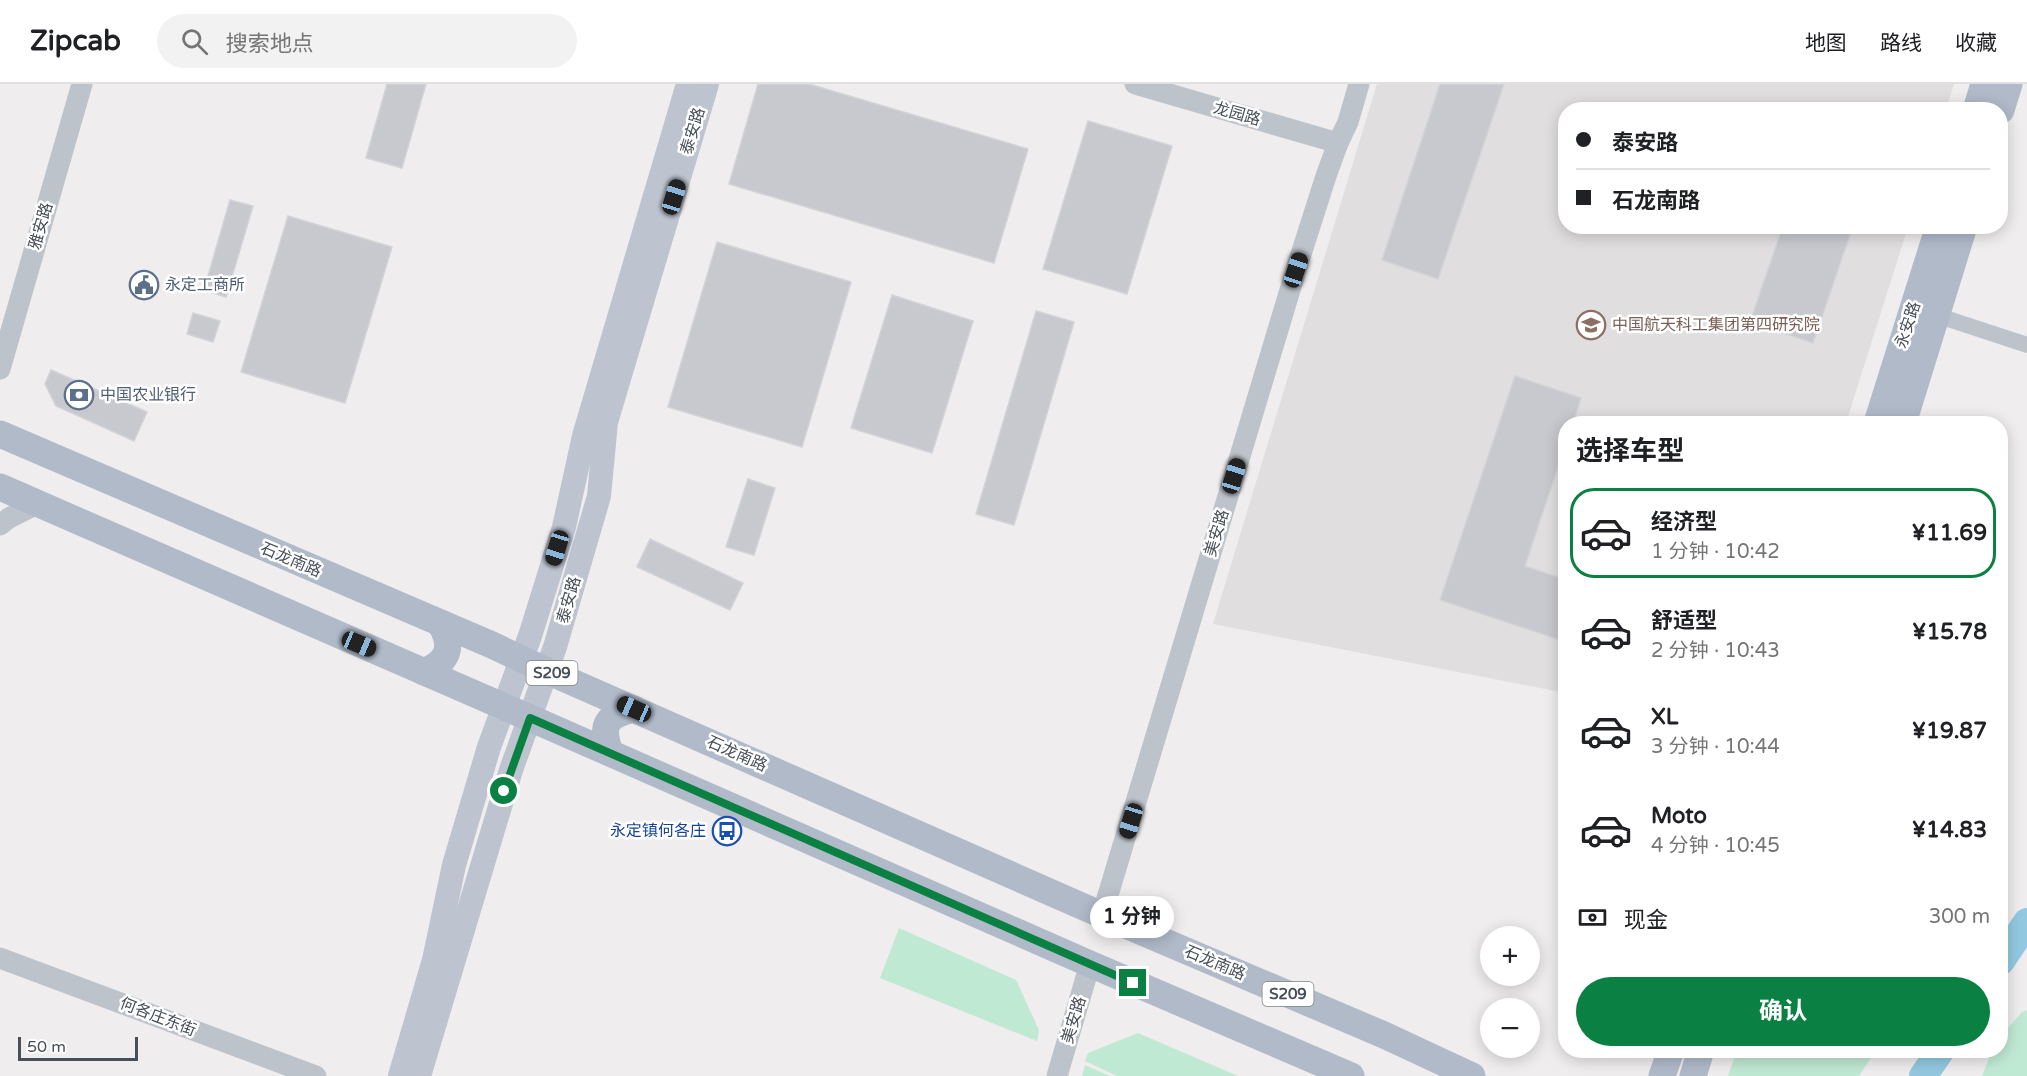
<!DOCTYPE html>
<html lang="zh">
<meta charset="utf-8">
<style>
:root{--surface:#fff;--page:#f2f2f2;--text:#202124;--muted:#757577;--line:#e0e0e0;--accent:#0b8043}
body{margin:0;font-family:"Varela Round","Noto Sans SC",sans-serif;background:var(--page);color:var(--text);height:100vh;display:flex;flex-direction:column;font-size:22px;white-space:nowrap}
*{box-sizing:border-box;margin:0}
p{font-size:20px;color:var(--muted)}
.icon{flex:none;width:33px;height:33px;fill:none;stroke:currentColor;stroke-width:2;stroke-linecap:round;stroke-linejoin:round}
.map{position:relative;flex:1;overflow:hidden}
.sheet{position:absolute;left:1558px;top:332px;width:450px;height:642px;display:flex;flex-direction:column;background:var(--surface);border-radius:24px;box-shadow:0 3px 15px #0003}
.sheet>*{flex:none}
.top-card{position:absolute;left:1558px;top:18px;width:450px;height:132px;border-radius:24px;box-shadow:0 3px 15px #0003;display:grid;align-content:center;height:132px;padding:0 18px;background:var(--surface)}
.controls{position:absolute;left:1480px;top:842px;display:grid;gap:12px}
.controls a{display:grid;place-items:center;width:60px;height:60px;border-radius:50%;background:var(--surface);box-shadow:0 3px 15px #0003;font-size:30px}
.scale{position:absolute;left:18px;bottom:15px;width:120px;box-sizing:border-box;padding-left:6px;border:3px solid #474f58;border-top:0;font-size:16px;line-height:21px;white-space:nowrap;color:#474f58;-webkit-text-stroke:4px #fff;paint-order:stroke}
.end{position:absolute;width:27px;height:27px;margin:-14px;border:8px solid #0b8043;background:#fff;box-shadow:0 0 0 3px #fff}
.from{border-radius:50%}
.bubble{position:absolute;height:42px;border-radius:21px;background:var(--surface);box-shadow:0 3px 15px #0003;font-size:20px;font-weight:700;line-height:42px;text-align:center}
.car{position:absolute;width:18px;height:36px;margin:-18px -9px;border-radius:8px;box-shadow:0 0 4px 2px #0007;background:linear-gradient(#222 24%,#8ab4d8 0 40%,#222 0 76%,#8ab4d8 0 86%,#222 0)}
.top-card b{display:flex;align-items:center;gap:21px;height:57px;font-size:22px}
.top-card b+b{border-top:2px solid var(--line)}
.top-card i{width:15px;height:15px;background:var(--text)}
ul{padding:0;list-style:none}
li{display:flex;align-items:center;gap:18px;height:90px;margin:0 12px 9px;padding:0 6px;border:3px solid transparent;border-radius:24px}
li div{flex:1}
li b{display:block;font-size:22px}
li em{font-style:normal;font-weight:700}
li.current{border-color:var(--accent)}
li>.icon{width:54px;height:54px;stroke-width:1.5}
h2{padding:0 18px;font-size:27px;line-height:72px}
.pay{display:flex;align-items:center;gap:15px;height:66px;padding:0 18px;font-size:22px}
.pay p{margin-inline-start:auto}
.primary-button{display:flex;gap:12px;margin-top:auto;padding:12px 18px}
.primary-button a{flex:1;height:69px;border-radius:36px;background:var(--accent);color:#fff;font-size:24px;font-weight:700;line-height:69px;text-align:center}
header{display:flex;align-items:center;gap:36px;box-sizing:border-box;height:84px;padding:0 30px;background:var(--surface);border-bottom:2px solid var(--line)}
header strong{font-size:28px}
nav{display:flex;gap:33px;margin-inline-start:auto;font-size:21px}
.search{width:420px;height:54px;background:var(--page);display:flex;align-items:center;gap:15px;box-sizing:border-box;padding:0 21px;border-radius:33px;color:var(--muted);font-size:22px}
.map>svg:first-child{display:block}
.education{fill:#e0dede}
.green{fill:#c0e9d3}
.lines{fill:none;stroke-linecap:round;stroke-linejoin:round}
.river{stroke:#92c9e1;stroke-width:28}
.building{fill:#c7c9cf;stroke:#d2d3d8;stroke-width:1.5}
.minor{stroke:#bdc3cb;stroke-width:16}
.tertiary{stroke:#bdc3cb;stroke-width:21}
.secondary{stroke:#bdc4cf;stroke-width:24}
.primary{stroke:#b0bac9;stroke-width:27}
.route{stroke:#0b8043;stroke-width:8}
.labels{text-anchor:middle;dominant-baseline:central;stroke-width:5;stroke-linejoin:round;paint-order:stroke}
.shield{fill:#fff;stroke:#7e848a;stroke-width:1.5}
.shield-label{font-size:15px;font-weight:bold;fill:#474f58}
.street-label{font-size:16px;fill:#474f58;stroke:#fff}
.service-label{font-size:16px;fill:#4e5e75;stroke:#fff;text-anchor:start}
.education-label{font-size:16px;fill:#785e54;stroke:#fff;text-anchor:start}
.transit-label{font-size:16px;fill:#164399;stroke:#fff;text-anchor:end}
</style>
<header>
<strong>Zipcab</strong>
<div class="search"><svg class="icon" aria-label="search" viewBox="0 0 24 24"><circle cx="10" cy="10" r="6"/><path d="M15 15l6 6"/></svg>搜索地点</div>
<nav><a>地图</a><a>路线</a><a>收藏</a></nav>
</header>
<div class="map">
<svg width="2027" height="992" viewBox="0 0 2027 992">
<rect width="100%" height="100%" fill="#efeded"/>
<polygon class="education" points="1377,0 1954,0 1946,25 1566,26 1566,142 1908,143 1846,339 1566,339 1566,609 1213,540"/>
<g class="green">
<polygon points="899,844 1016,896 1039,946 1037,957 880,894"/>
<polygon points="2027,926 2027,992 1982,992 1992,966 2001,966 2001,952 2022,928"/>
<polygon points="1138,949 1238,992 1117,992 1085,977 1088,969"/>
<polygon points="1737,966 1876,966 1859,992 1728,992"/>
<polygon points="1085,981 1110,992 1082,992"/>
</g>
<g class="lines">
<g class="river">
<polyline points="2001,877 2027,838"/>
<polyline points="1923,992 1941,966"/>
</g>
</g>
<g class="building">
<polygon points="387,0 426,0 402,84 366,74"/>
<polygon points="758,0 809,0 1028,65 994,179 729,100"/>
<polygon points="1440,0 1504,0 1438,195 1382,176"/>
<polygon points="1088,37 1172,62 1127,210 1043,185"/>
<polygon points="230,116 253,122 226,213 204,206"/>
<polygon points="288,132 392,163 345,319 241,288"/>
<polygon points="1783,142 1853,142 1813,259 1750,238"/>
<polygon points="717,158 851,198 802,363 668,323"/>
<polygon points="892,211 973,237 932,369 851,344"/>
<polygon points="1036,227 1074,238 1014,441 976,430"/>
<polygon points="193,229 220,237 213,258 187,250"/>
<polygon points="51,286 147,328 134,357 56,322 45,300"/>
<polygon points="1515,292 1581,314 1573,339 1566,339 1566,359 1525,482 1566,496 1566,558 1440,516"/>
<polygon points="748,395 775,404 754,471 726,463"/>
<polygon points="650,455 743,499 730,526 637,483"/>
</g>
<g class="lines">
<polyline class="minor" points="1936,231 2027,261"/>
<g class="tertiary">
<polyline points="1135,0 1338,59"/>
<polyline points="0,285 82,0"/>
<polyline points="0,441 9,434 37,420"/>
<polyline points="1102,831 1296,186 1326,92 1338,59 1348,38 1359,0"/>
<polyline points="0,874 316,992"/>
<polyline points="1057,992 1090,880"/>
</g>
<g class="secondary">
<polyline points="400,992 434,876 454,781 489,663 530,552 564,443 584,352 688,0"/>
<polyline points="419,992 511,686 555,563 599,412 606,338 707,0"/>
</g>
<g class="primary">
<polyline points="1976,26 1984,0"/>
<polyline points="2001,26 2009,0"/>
<polyline points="1877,339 1939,142"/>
<polyline points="1903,339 1964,142"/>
<polyline points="0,350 492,561 547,587 1102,831 1384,951 1472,992"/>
<polyline points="0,403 530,634 1090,880 1351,992"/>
<path d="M424 588C449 577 454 563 440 539"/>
<path d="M610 669C601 642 604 632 634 625"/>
<polyline points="1662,992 1671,966"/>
<polyline points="1693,992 1701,966"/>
</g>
</g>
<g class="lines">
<polyline class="route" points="504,707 530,634 1133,899"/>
</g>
<defs>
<g id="civic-ring" transform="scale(1.5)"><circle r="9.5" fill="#fff" stroke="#5c6f8a" stroke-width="1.5"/><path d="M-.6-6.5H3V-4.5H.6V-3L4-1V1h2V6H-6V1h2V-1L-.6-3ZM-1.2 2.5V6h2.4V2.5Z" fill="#5c6f8a"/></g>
<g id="university-ring" transform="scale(1.5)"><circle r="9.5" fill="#fff" stroke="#8d6e63" stroke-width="1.5"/><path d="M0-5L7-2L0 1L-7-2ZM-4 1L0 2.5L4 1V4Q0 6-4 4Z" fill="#8d6e63"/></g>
<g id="bank-ring" transform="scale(1.5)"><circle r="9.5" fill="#fff" stroke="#5c6f8a" stroke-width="1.5"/><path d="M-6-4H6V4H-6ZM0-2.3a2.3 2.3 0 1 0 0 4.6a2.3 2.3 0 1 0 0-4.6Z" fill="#5c6f8a"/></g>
<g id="bus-ring" transform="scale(1.5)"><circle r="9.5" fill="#fff" stroke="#1a4fb4" stroke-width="1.5"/><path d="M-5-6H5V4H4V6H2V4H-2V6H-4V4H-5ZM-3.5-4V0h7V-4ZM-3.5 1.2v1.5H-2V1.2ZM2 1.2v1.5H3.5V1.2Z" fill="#1a4fb4"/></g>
</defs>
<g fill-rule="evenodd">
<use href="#civic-ring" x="144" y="201"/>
<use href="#university-ring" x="1591" y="241"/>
<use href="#bank-ring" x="79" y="311"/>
<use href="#bus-ring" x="727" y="747"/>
</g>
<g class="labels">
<g class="shield">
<rect x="526.5" y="577" width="51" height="24" rx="4.5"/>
<rect x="1262.5" y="898" width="51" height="24" rx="4.5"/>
</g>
<g class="shield-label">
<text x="552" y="589">S209</text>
<text x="1288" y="910">S209</text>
</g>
<g class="street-label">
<text transform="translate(1237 30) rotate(16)">龙园路</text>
<text transform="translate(693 47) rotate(-73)">泰安路</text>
<text transform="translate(41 142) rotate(-74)">雅安路</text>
<text transform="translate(1908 241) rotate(-72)">永安路</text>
<text transform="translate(1217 449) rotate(-73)">美安路</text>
<text transform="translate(291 476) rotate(23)">石龙南路</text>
<text transform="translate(569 516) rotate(-74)">泰安路</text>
<text transform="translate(737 670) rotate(24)">石龙南路</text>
<text transform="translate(1215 879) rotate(23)">石龙南路</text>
<text transform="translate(158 933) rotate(21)">何各庄东街</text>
<text transform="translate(1074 936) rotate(-73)">美安路</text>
</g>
<g class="service-label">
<text x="165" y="201">永定工商所</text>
<text x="100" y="311">中国农业银行</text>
</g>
<g class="education-label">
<text x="1612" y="241">中国航天科工集团第四研究院</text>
</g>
<g class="transit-label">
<text x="706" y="747">永定镇何各庄</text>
</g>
</g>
</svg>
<div class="controls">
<a>+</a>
<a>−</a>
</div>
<div class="scale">50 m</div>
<i class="end from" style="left:504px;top:707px"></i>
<i class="end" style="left:1133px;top:899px"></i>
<div class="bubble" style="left:1090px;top:812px;width:84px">1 分钟</div>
<i class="car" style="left:674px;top:113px;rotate:17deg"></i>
<i class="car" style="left:1296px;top:186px;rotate:18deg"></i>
<i class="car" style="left:1234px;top:392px;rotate:17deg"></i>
<i class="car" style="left:557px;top:464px;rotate:197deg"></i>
<i class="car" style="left:359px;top:560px;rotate:113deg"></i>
<i class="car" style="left:634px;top:625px;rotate:294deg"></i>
<i class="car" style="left:1131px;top:737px;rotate:197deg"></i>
<div class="top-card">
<b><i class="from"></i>泰安路</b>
<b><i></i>石龙南路</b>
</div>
<section class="sheet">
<h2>选择车型</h2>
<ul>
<li class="current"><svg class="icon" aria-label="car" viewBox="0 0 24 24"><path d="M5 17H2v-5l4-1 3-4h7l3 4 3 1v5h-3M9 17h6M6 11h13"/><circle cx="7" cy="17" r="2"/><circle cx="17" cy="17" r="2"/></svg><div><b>经济型</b><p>1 分钟 · 10:42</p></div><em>¥11.69</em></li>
<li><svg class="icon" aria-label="car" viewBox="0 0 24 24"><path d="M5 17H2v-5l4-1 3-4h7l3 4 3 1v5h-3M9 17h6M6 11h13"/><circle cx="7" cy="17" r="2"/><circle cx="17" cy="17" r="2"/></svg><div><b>舒适型</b><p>2 分钟 · 10:43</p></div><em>¥15.78</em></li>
<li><svg class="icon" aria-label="car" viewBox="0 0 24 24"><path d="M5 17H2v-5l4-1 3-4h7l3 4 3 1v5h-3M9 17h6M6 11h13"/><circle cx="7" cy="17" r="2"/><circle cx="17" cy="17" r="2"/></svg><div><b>XL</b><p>3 分钟 · 10:44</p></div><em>¥19.87</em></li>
<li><svg class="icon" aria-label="car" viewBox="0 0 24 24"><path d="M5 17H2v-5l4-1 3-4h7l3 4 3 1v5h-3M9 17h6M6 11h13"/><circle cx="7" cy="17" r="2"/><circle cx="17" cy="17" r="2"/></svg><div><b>Moto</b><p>4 分钟 · 10:45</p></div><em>¥14.83</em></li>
</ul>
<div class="pay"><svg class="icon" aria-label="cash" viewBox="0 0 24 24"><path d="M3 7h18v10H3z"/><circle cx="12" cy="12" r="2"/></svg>现金<p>300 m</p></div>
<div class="primary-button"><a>确认</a></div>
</section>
</div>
